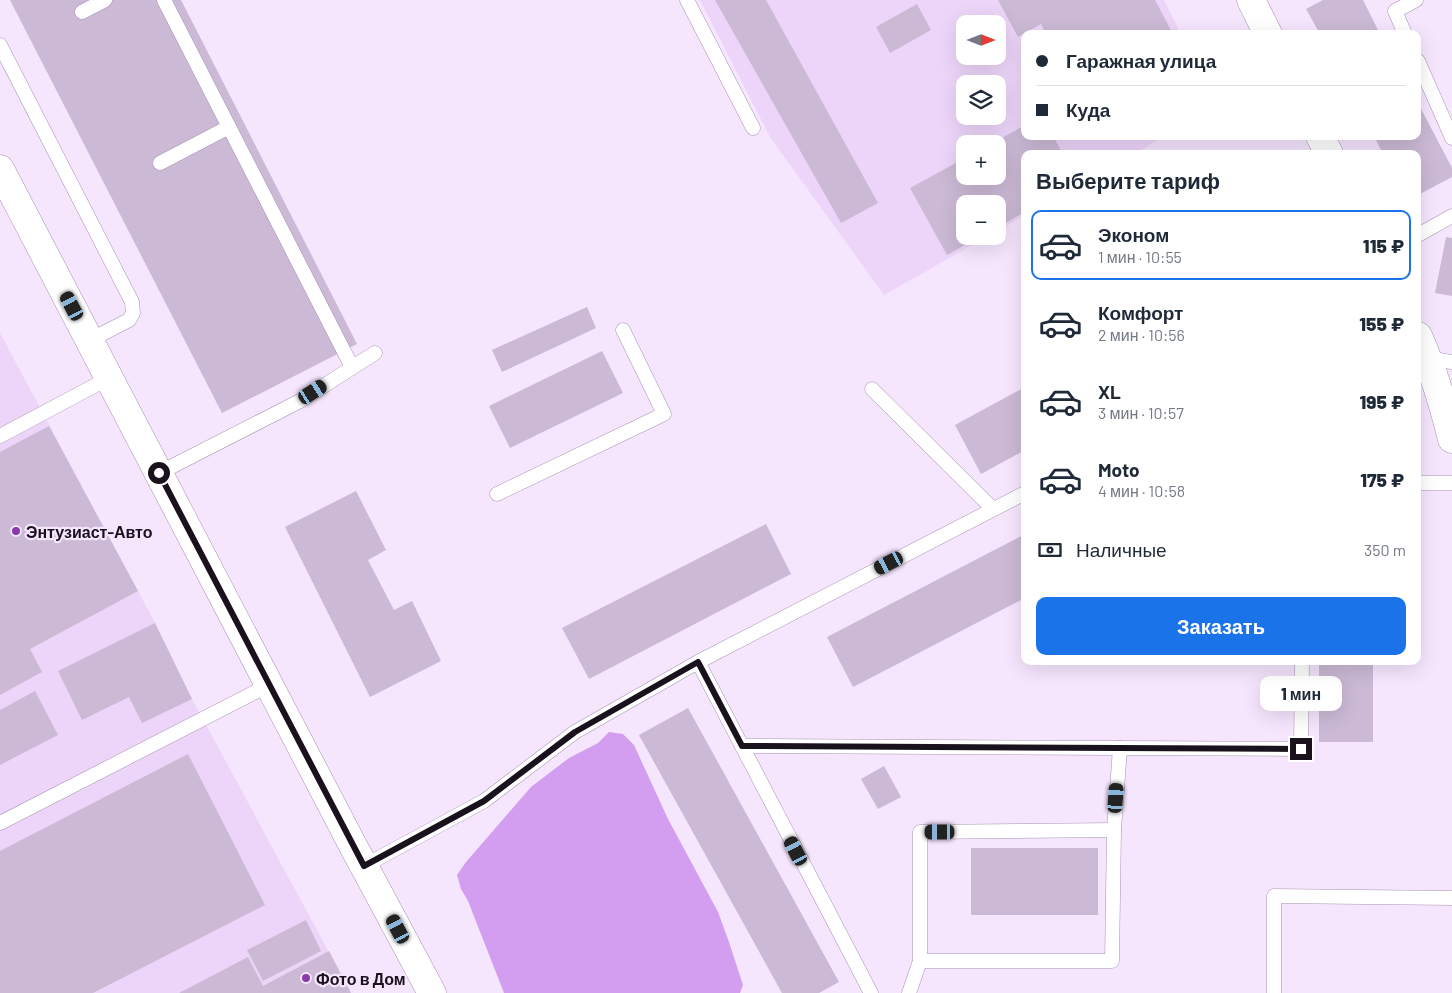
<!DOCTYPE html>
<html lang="ru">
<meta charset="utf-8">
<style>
:root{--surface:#fff;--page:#f2f2f3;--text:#1f2937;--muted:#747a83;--line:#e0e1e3;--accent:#1a73e8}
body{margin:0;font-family:Barlow,sans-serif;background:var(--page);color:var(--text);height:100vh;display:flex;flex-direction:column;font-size:19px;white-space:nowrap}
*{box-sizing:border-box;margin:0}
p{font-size:16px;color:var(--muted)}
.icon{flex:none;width:28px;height:28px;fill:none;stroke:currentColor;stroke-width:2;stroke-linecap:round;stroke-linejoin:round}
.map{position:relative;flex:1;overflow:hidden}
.drawer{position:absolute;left:1021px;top:150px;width:400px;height:515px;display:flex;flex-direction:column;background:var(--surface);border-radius:10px;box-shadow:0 5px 20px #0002}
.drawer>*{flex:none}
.banner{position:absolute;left:1021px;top:30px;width:400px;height:110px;border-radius:10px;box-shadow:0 5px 20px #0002;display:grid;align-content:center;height:110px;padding:0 15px;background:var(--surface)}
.needle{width:32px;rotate:90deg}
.fabs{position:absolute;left:956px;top:15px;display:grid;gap:10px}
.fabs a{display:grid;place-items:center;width:50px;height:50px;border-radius:10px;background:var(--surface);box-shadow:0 5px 20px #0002;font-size:25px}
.end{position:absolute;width:22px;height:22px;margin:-11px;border:6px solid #19121c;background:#fff;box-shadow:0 0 0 2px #fff}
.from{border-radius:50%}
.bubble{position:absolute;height:35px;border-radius:10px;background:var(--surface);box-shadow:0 5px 20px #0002;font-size:16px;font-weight:800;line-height:35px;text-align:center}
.car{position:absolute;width:15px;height:30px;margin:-15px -8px;border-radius:6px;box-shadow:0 0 4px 1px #0007;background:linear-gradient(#222 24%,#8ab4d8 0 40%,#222 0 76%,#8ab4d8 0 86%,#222 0)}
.banner b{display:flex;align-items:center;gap:18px;height:48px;font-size:19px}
.banner b+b{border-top:1px solid var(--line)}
.banner i{width:12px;height:12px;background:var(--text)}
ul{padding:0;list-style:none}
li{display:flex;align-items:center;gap:15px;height:70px;margin:0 10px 8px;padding:0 5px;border:2px solid transparent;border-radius:10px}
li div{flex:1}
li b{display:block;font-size:19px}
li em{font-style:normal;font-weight:800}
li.selected{border-color:var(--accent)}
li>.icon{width:45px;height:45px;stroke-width:1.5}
h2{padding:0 15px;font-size:22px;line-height:60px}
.pay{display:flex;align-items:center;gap:12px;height:55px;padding:0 15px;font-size:19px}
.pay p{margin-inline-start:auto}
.button{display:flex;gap:10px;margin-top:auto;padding:10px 15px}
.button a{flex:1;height:58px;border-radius:10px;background:var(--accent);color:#fff;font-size:20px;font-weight:800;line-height:58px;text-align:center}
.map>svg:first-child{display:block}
.built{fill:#edd5f9;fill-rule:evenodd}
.forest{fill:#d49ef0}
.building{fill:#cbb9d5}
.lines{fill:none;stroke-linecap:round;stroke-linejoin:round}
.lane-casing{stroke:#a795b1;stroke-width:15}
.street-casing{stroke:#a795b1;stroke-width:29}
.secondary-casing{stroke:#a795b1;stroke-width:29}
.lane{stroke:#fff;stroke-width:14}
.street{stroke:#fff;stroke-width:28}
.secondary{stroke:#fff;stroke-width:28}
.route{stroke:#19121c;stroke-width:6}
.poi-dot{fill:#893bab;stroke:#f5e5fd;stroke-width:2}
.labels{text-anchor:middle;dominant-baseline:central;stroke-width:4.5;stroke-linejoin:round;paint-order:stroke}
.poi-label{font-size:16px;font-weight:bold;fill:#19121c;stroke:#f5e5fd;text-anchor:start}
</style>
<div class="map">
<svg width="1452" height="993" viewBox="0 0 1452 993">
<rect width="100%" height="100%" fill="#f5e5fd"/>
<g class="built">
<path d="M700 0H1164L1181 34H1025V136H1165L1134 154H1025V215L998 231V204H965V236H988L884 295 770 137ZM965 24H998V56H965ZM965 84H998V116H965ZM965 144H998V176H965Z"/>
<polygon points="0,333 155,623 192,699 351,993 0,993"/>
</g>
<polygon class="forest" points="609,732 623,734 634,745 668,819 718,912 729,942 743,985 740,993 504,993 468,901 461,889 457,875 466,862 531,787 569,758 598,743"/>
<g class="building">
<polygon points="10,0 181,0 357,344 222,413"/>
<polygon points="715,0 766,0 878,203 841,223"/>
<polygon points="998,0 1155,0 1173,34 1046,34 1041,24 1018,37"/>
<polygon points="1323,0 1363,0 1380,34 1320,34 1306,9"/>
<polygon points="917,4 931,30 890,53 876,27"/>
<polygon points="1418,103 1452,168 1452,177 1418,195 1418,154 1383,154 1374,136 1418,136"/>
<polygon points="1025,125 1025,136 1053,136 1063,154 1025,154 1025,212 998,227 998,204 965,204 965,236 981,236 947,255 910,188 965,158 965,176 998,176 998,144 991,144"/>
<polygon points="1446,237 1452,238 1452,296 1435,293"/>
<polygon points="587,307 596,328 502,372 492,350"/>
<polygon points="602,351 623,393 510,448 489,406"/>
<polygon points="1025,387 1025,450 981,474 955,425"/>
<polygon points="49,426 138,591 30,649 42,672 0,695 0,452"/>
<polygon points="356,491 386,550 368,560 394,610 412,601 441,661 370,697 285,527"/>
<polygon points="766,524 791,574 589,679 562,628"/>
<polygon points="1025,534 1025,598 853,687 827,637"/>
<polygon points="155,623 192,699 142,723 129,697 82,720 58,671"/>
<rect x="1319" y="661" width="54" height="81"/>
<polygon points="35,691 58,735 0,765 0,710"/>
<polygon points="688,708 839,982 819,993 782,993 639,735"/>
<polygon points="188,754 265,905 93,993 0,993 0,851"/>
<polygon points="884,766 901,797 878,809 861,779"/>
<rect x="971" y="848" width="127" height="67"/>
<polygon points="306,920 321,951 263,981 247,950"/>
<polygon points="329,951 351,993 179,993 248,957 263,986"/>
</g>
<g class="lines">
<g class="lane-casing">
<g id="lane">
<polyline points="164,0 352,367"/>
<polyline points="687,0 753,128"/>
<polyline points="82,12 105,0"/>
<polyline points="1405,34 1395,11 1416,0"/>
<polyline points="0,45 132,302 133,313 129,320 90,340"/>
<polyline points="1418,61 1452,138"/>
<polyline points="160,163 229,127"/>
<polyline points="1418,235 1452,216"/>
<polyline points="1427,358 1452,362"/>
<polyline points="872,389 993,509"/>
<polyline points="0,436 109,378"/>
<polyline points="159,473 300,401 375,353"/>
<polyline points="1418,483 1452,483"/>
<polyline points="497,494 664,414 623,330"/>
<polyline points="742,746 1120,748"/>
<polyline points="0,823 269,685"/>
<polyline points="364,866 484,801 575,732 698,662"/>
<polyline points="920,961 1112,961 1114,830 1120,748 1301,749 1302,661"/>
<polyline points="871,993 698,662 1025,493"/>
<polyline points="909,993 920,961 920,832 1114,830"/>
<polyline points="1274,993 1274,896 1452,898"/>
</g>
</g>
<g class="street-casing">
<g id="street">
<polyline points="1251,0 1268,34"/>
<polyline points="1320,136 1329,154"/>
<path d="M1418 336C1433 369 1443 403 1452 439"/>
</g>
</g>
<g class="secondary-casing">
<polyline id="secondary" points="0,169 350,840 432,993"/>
</g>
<use href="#lane" class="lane"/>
<use href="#street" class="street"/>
<use href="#secondary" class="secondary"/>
</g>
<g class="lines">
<polyline class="route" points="159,473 364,866 484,801 575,732 698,662 742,746 1301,749"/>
</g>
<g class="poi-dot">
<circle cx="16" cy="531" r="5"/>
<circle cx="306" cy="978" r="5"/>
</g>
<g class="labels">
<g class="poi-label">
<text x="26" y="531">Энтузиаст-Авто</text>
<text x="316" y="978">Фото в Дом</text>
</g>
</g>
</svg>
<div class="fabs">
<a><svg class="needle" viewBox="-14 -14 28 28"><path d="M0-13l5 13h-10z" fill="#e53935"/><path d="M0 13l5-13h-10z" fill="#747a83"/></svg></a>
<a><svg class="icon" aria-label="layers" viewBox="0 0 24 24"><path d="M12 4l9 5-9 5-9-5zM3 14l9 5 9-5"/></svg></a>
<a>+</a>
<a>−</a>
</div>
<i class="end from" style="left:159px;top:473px"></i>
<i class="end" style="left:1301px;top:749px"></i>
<div class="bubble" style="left:1260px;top:676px;width:82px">1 мин</div>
<i class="car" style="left:72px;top:306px;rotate:332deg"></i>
<i class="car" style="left:313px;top:392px;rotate:57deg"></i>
<i class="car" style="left:889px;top:563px;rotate:243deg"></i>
<i class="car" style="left:1116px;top:798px;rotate:4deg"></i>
<i class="car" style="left:940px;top:832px;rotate:270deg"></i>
<i class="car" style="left:796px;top:851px;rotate:332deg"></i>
<i class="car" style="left:398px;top:929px;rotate:332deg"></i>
<div class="banner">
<b><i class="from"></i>Гаражная улица</b>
<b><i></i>Куда</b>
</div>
<section class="drawer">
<h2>Выберите тариф</h2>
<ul>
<li class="selected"><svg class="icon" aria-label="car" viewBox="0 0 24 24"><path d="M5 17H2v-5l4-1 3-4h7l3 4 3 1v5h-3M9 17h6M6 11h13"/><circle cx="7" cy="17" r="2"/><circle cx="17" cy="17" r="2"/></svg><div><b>Эконом</b><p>1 мин · 10:55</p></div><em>115 ₽</em></li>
<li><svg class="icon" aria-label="car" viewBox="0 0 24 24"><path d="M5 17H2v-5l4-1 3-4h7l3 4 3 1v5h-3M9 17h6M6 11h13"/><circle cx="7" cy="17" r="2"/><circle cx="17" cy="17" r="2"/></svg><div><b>Комфорт</b><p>2 мин · 10:56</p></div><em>155 ₽</em></li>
<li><svg class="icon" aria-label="car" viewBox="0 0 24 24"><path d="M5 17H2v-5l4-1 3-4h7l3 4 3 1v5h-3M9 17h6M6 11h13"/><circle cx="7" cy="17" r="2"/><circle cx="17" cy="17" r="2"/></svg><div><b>XL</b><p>3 мин · 10:57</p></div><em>195 ₽</em></li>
<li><svg class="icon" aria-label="car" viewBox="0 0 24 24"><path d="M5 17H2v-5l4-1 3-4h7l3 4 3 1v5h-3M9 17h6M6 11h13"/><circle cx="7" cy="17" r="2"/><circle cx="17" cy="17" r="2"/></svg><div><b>Moto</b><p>4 мин · 10:58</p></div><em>175 ₽</em></li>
</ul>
<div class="pay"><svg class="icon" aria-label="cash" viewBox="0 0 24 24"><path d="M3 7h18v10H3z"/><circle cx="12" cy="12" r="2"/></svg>Наличные<p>350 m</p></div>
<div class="button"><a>Заказать</a></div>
</section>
</div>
